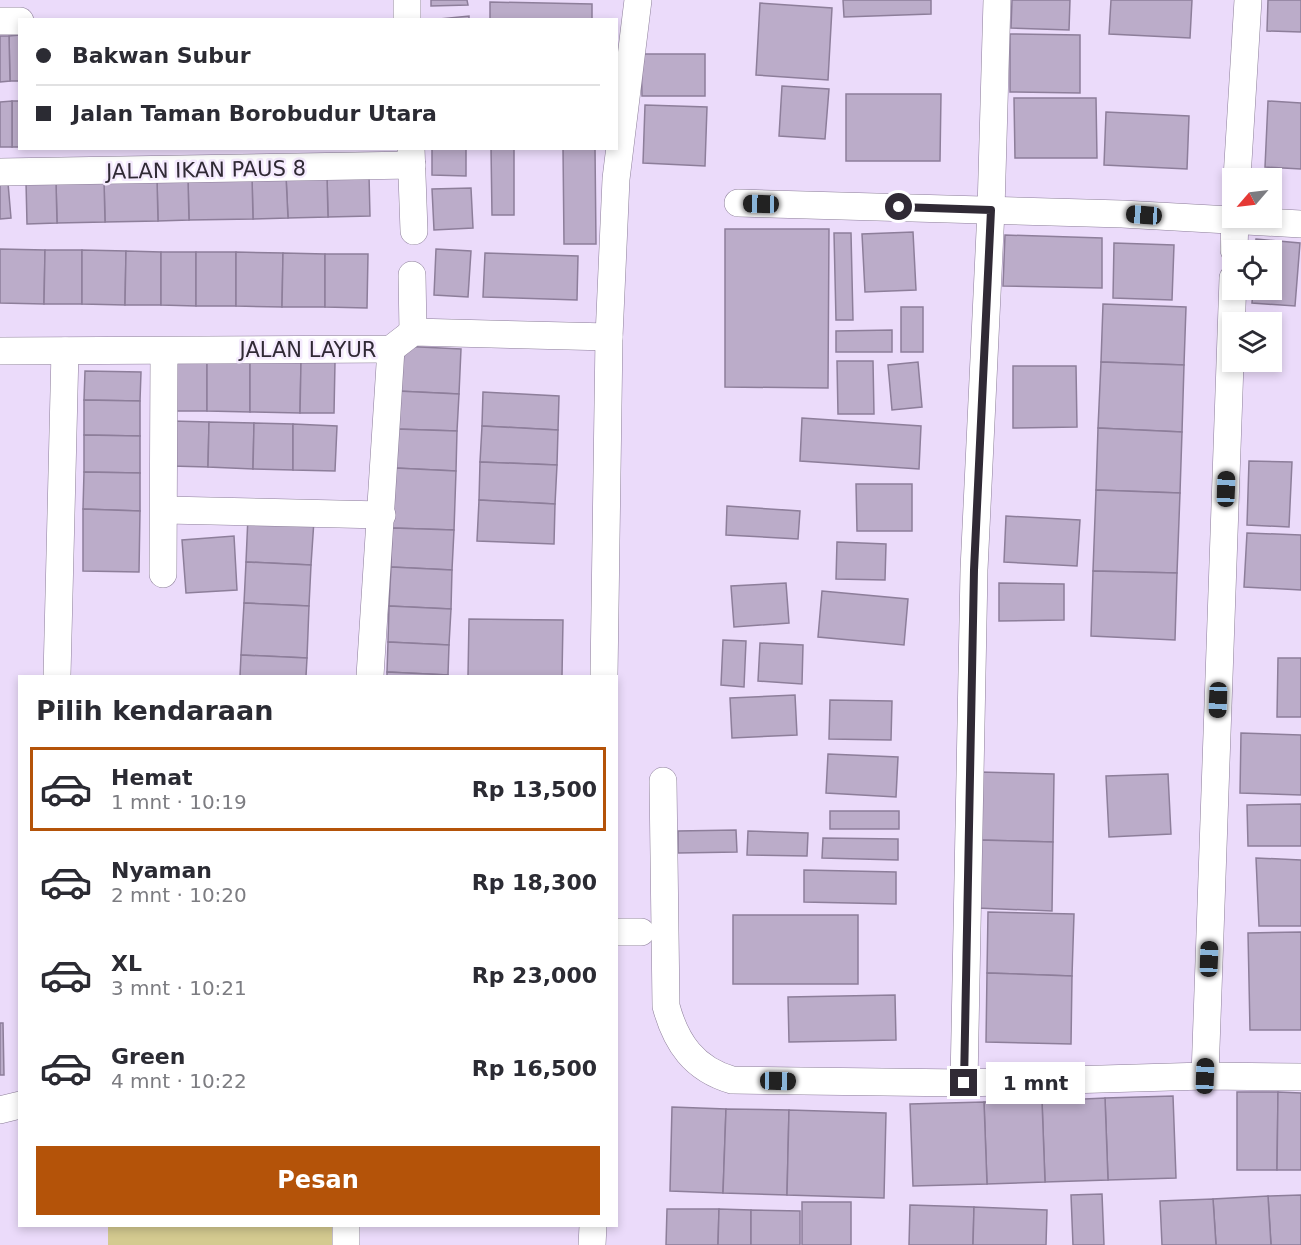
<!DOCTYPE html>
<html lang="id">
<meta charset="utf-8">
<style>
:root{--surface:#fff;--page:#f2f2f3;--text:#2b2b33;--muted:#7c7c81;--line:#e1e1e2;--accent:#b45309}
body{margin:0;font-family:"DejaVu Sans",sans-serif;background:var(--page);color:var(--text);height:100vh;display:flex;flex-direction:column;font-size:22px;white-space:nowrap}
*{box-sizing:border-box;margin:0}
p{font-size:20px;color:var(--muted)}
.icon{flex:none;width:33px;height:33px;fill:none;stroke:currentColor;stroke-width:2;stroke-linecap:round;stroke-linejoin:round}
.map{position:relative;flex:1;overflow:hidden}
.drawer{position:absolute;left:18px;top:675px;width:600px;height:552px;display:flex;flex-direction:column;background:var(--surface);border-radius:0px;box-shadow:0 3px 9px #0003}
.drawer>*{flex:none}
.top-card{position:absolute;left:18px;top:18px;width:600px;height:132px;border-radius:0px;box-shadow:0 3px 9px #0003;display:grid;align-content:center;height:132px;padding:0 18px;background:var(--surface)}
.needle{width:39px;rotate:242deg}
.tools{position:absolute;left:1222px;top:168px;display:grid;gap:12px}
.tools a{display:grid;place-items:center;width:60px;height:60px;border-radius:0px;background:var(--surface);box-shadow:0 3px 9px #0003;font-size:30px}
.end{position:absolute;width:27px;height:27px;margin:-14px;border:8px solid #302a35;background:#fff;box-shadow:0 0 0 3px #fff}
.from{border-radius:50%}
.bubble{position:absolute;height:42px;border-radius:0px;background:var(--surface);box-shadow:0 3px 9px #0003;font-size:20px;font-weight:800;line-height:42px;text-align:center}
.car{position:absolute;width:18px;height:36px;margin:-18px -9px;border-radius:8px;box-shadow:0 0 4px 2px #0007;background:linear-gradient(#222 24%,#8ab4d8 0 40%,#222 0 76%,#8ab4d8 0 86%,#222 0)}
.top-card b{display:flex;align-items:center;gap:21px;height:57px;font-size:22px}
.top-card b+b{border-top:2px solid var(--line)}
.top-card i{width:15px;height:15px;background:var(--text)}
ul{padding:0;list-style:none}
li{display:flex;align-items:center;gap:18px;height:84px;margin:0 12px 9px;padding:0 6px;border:3px solid transparent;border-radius:0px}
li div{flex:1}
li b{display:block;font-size:22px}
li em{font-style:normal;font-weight:800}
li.active{border-color:var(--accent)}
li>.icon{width:54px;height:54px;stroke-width:1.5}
h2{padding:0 18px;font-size:27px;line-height:72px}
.action{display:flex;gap:12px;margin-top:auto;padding:12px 18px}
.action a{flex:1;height:69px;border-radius:0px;background:var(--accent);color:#fff;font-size:24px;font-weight:800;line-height:69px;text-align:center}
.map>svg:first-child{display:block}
.green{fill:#d4ca90}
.building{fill:#bbacc9;stroke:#8d7e9a;stroke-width:1.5}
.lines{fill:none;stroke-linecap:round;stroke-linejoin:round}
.street-casing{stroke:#8c7e99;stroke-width:28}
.street{stroke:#fff;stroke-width:27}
.route{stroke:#302a35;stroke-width:8}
.labels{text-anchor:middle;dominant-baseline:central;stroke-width:5;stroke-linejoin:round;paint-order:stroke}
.street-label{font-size:21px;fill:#302a35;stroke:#f5ebfe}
</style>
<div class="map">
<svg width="1301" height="1245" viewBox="0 0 1301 1245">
<rect width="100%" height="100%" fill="#ebdbfa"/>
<polygon class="green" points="108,1226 332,1226 333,1245 108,1245"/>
<g class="building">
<polygon points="431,0 467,0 468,5 431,6"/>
<polygon points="843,0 931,0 931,14 844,17"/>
<polygon points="1012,0 1070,0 1069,30 1011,28"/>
<polygon points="1111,0 1192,0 1190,38 1109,34"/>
<polygon points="1268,0 1301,0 1301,32 1267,31"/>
<polygon points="490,2 592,4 592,20 490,20"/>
<polygon points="760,3 832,8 828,80 756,75"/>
<polygon points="469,16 469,20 429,20"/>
<polygon points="1010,34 1080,35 1080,93 1010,92"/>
<polygon points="20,35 20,81 10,81 9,36"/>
<polygon points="0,36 9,36 10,81 0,82"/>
<polygon points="641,54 705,54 705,96 642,96"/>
<polygon points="782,86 829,89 825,139 779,136"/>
<polygon points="846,94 941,94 940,161 846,161"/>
<polygon points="1014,98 1096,98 1097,158 1015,158"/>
<rect x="12" y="101" width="8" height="46"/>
<polygon points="12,101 12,147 0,147 0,102"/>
<polygon points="1268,101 1301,103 1301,169 1265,167"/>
<polygon points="645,105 707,107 705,166 643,163"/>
<polygon points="1106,112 1189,116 1187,169 1104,165"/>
<polygon points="432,148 466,148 466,176 432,175"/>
<polygon points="491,148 514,148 514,215 492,215"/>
<polygon points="563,148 595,148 596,244 564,244"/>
<polygon points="369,175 370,216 328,217 327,176"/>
<polygon points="286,176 327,176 328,217 288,218"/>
<polygon points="286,176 288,218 253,219 252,177"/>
<polygon points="252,177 253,219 189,220 188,179"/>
<polygon points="157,179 188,179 189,220 158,221"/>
<polygon points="157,179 158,221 105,222 104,180"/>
<polygon points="104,180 105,222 57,223 56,182"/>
<polygon points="26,182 56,182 57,223 27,224"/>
<polygon points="0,183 8,183 11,218 0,219"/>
<polygon points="471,188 473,228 434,230 432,189"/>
<polygon points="725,229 829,229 828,388 725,387"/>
<polygon points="913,232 916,290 865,292 862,234"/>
<polygon points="834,233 851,233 853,320 836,320"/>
<polygon points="1005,235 1102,238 1102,288 1003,286"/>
<polygon points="1256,239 1300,243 1295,306 1252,303 1253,290 1272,290 1272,250 1255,250"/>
<polygon points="1114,243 1174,245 1172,300 1113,298"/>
<polygon points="0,249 45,250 44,304 0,303"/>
<polygon points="436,249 471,251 468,297 434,295"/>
<polygon points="45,250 82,250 82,304 44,304"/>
<polygon points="82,250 126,251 125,305 82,304"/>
<polygon points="126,251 161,252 161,305 125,305"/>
<polygon points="161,252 196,252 196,306 161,305"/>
<rect x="196" y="252" width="40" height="54"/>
<polygon points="236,252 283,253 282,307 236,306"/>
<polygon points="283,253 325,254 325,307 282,307"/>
<polygon points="485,253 578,256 577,300 483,297"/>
<polygon points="325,254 368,254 367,308 325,307"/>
<polygon points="1103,304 1186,307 1184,365 1101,362"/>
<rect x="901" y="307" width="22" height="45"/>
<polygon points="892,330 892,352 836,352 836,331"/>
<polygon points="399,346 461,349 459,394 397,391"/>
<polygon points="173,360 207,361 207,411 173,411"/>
<polygon points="207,361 250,362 250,412 207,411"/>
<polygon points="837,361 873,361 874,414 838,414"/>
<polygon points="250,362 301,362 300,413 250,412"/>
<polygon points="301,362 335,362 334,413 300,413"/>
<polygon points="918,362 922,407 892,410 888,365"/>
<polygon points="1101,362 1184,365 1182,432 1098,428"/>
<polygon points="1013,366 1076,366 1077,427 1013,428"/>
<polygon points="85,371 141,372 140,401 84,400"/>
<polygon points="397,391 459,394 457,431 396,429"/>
<polygon points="483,392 559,396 558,430 482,426"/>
<polygon points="84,400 140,401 140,436 84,435"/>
<polygon points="802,418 921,426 919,469 800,461"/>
<polygon points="172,421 209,422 208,467 171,466"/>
<polygon points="209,422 254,423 253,469 208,467"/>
<polygon points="254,423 293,424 293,470 253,469"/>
<polygon points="293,424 337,426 335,471 293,470"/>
<polygon points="482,426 558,430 557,465 480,462"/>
<polygon points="1098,428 1182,432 1180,493 1096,490"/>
<polygon points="396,429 457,431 456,471 395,468"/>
<polygon points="84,435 140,436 140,473 84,472"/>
<polygon points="1249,461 1292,462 1289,527 1247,525"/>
<polygon points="480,462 557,465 555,504 479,500"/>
<polygon points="395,468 456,471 454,530 392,528"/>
<polygon points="84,472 140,473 140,511 83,509"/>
<polygon points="856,484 912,484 912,531 857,531"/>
<polygon points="1096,490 1180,493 1177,573 1093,571"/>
<polygon points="479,500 555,504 554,544 477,541"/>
<polygon points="727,506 800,511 798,539 726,535"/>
<polygon points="83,509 140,511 139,572 83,571"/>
<polygon points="248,516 314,520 311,565 246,562"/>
<polygon points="1006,516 1080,520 1077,566 1004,562"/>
<polygon points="392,528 454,530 452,570 391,567"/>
<polygon points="1247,533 1301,535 1301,590 1244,587"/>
<polygon points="234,536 237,590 186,593 182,540"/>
<polygon points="837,542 886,544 885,580 836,579"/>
<polygon points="246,562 311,565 309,606 244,603"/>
<polygon points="391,567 452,570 451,609 389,606"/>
<polygon points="1093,571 1177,573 1175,640 1091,636"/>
<polygon points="786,583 789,623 734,627 731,586"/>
<polygon points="999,583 1064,584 1064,620 999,621"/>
<polygon points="822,591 908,599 904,645 818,637"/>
<polygon points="244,603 309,606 307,658 241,655"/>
<polygon points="389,606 451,609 449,645 388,642"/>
<polygon points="469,619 563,620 562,676 468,676"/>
<polygon points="723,640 746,641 744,687 721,685"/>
<polygon points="388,642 449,645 448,675 387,672"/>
<polygon points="760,643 803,645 802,684 758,681"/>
<polygon points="241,655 307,658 306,676 240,676"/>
<polygon points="1278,658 1301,658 1301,717 1277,717"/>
<polygon points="387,672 448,675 448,676 387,676"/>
<polygon points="795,695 797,735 732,738 730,698"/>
<polygon points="830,700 892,701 891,740 829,739"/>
<polygon points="1241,733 1301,735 1301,795 1240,793"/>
<polygon points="828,754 898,757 896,797 826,793"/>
<polygon points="979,772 1054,774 1053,842 978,840"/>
<polygon points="1168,774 1171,834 1109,837 1106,776"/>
<polygon points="1301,804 1301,846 1248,846 1247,805"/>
<rect x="830" y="811" width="69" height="18"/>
<polygon points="736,830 737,852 678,853 678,831"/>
<polygon points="748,831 808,833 807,856 747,855"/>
<polygon points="823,838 898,839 898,860 822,858"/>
<polygon points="978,840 1053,842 1052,911 977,908"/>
<polygon points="1256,858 1301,860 1301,926 1259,926"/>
<polygon points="804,870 896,872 896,904 804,902"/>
<polygon points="988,912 1074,914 1072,976 987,973"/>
<rect x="733" y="915" width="125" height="69"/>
<polygon points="1301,932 1301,1030 1250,1030 1248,933"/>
<polygon points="987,973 1072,976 1071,1044 986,1042"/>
<polygon points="895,995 896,1040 789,1042 788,997"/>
<polygon points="0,1023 3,1023 4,1075 0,1075"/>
<polygon points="1237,1092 1278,1092 1277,1170 1237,1170"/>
<polygon points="1278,1092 1301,1093 1301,1170 1277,1170"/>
<polygon points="1173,1096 1176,1178 1108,1180 1105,1098"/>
<polygon points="1105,1098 1108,1180 1045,1182 1042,1101"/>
<polygon points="1042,1101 1045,1182 987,1184 984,1102"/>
<polygon points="984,1102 987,1184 913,1186 910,1104"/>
<polygon points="672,1107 726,1109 723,1193 670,1191"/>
<polygon points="726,1109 789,1110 787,1195 723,1193"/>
<polygon points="789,1110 886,1113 884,1198 787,1195"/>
<polygon points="1102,1194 1104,1245 1073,1245 1071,1195"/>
<polygon points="1301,1195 1301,1245 1271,1245 1268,1196"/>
<polygon points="1268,1196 1271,1245 1216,1245 1213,1199"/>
<polygon points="1213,1199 1216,1245 1162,1245 1160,1201"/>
<rect x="802" y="1202" width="49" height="43"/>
<polygon points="910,1205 974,1207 973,1245 909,1245"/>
<polygon points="974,1207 1047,1210 1046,1245 973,1245"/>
<polygon points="667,1209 719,1209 718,1245 666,1245"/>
<polygon points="719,1209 751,1210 751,1245 718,1245"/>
<polygon points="751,1210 800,1211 800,1245 751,1245"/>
</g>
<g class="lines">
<g class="street-casing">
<g id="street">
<polyline points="407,0 407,20"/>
<polyline points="0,21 20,21"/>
<polyline points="411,148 414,231"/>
<polyline points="0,172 412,165"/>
<polyline points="1237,178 1248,0"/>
<polyline points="738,203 1122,214 1301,224"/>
<polyline points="1234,250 1235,218"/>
<polyline points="412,275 413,332"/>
<polyline points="0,351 391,349 413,332 609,337"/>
<polyline points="166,510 382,515"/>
<polyline points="163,574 164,351"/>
<polyline points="57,676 65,351"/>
<polyline points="370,676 391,349"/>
<polyline points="604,676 609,337 616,179 638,0"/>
<path d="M663 781 666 1006C676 1043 694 1069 732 1080L964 1083 1205 1076 1301 1077"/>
<polyline points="616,932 641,932"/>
<polyline points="1205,1076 1233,278"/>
<polyline points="964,1083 974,570 991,210 997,0"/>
<polyline points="0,1110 20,1105"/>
<polyline points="346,1245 346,1226"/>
<polyline points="592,1245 593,1226"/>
</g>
</g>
<use href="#street" class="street"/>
</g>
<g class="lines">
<polyline class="route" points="899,207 991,210 974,570 964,1083"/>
</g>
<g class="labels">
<g class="street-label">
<text transform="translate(206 170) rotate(-1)">JALAN IKAN PAUS 8</text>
<text x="308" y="350">JALAN LAYUR</text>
</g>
</g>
</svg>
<div class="tools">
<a><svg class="needle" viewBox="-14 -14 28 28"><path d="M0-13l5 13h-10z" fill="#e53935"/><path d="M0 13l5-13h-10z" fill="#7c7c81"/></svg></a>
<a><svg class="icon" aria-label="locate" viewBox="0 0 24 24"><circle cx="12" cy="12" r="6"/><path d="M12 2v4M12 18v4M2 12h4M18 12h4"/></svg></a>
<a><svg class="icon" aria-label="layers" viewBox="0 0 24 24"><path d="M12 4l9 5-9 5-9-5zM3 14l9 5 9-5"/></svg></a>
</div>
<i class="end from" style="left:899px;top:207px"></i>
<i class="end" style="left:964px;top:1083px"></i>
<div class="bubble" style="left:986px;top:1062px;width:99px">1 mnt</div>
<i class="car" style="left:761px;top:204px;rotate:271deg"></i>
<i class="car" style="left:1144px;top:215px;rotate:274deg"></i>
<i class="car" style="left:1226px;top:489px;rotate:2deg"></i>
<i class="car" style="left:1218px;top:700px;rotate:182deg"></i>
<i class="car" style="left:1209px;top:959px;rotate:2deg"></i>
<i class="car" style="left:1205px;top:1076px;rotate:2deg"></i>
<i class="car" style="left:778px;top:1081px;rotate:91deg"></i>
<div class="top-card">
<b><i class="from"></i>Bakwan Subur</b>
<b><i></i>Jalan Taman Borobudur Utara</b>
</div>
<section class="drawer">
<h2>Pilih kendaraan</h2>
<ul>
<li class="active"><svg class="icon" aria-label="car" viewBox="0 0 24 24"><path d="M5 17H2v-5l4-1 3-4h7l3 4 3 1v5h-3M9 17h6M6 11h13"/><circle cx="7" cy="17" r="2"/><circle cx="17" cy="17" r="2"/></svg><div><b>Hemat</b><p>1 mnt · 10:19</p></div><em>Rp 13,500</em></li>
<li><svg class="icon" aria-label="car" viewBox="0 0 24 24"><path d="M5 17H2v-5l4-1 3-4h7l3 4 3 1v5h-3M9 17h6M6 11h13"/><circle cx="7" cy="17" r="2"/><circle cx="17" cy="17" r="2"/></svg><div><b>Nyaman</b><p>2 mnt · 10:20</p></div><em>Rp 18,300</em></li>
<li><svg class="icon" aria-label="car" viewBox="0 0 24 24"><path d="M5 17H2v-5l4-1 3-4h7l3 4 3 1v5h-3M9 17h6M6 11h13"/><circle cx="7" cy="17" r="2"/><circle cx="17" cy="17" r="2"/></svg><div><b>XL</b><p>3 mnt · 10:21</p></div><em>Rp 23,000</em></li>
<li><svg class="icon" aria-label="car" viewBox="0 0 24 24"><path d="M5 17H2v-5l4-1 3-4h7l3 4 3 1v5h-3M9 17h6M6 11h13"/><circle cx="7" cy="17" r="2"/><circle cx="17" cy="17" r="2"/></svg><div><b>Green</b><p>4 mnt · 10:22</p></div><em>Rp 16,500</em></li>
</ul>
<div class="action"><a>Pesan</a></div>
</section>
</div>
